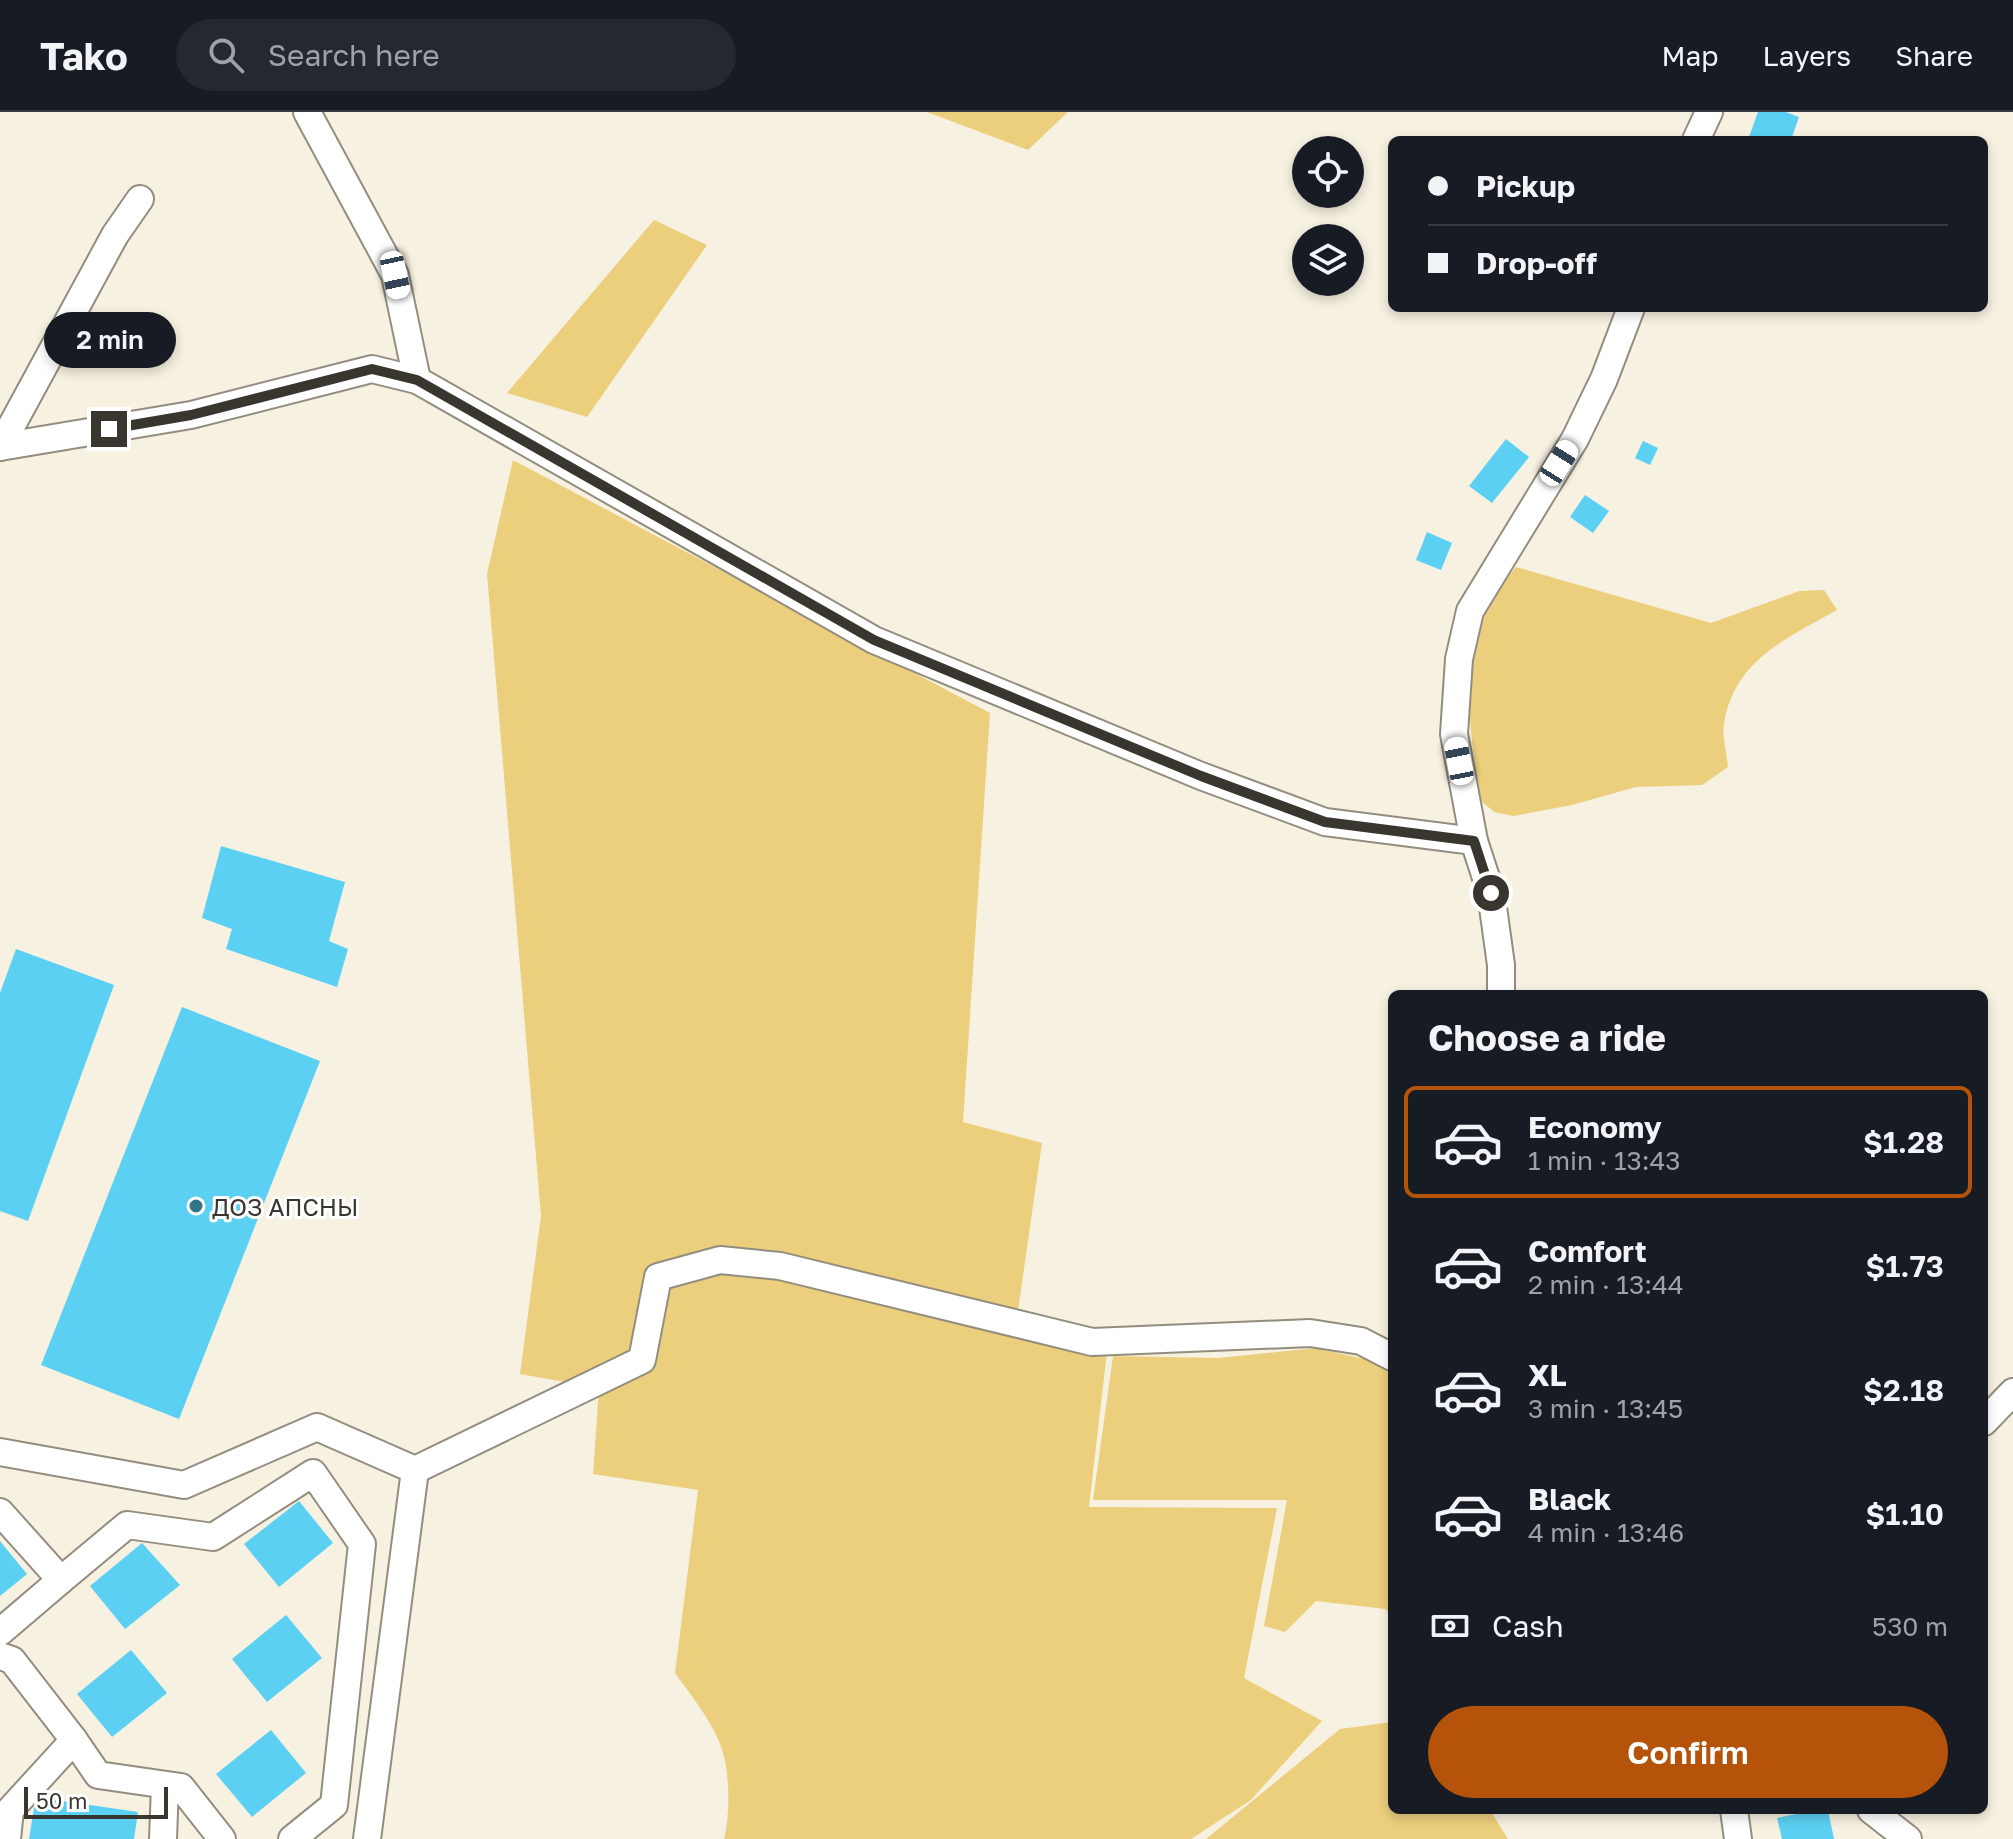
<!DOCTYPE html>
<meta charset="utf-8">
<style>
:root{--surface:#171b24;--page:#242831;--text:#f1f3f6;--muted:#9ea1a6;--line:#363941;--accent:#b45309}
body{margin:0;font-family:"Golos Text",sans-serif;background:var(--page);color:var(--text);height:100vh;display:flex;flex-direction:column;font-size:30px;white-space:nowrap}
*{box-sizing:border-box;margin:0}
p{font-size:26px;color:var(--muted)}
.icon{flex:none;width:44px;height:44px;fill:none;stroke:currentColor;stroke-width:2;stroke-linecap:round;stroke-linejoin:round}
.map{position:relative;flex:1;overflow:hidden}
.sheet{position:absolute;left:1388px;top:878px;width:600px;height:824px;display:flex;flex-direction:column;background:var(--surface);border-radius:12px;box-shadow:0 4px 12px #0003}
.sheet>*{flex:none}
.banner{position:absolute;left:1388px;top:24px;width:600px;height:176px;border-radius:12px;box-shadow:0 4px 12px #0003;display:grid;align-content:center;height:176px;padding:0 40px;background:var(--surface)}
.buttons{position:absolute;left:1292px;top:24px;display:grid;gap:16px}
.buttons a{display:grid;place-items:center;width:72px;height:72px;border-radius:50%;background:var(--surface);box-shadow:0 4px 12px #0003;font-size:40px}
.scale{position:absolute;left:24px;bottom:20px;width:144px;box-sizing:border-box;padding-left:8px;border:4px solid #38362f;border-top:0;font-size:22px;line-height:28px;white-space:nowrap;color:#38362f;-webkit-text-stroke:6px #fff;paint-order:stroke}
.end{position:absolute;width:36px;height:36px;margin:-18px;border:10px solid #38362f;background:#fff;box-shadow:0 0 0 4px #fff}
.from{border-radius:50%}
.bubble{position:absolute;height:56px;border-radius:28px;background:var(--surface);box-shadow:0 4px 12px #0003;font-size:26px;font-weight:600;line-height:56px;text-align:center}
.car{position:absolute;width:24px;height:48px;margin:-24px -12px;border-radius:10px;box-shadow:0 0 6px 2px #0007;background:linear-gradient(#fff 24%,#345 0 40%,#fff 0 76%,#345 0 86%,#fff 0)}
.banner b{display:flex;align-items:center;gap:28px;height:76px;font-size:30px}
.banner b+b{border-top:2px solid var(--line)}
.banner i{width:20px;height:20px;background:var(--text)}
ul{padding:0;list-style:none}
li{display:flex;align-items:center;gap:24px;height:112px;margin:0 16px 12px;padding:0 24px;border:4px solid transparent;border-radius:12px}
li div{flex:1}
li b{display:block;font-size:30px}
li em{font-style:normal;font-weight:600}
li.on{border-color:var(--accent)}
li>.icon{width:72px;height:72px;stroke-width:1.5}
h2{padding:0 40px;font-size:36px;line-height:96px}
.pay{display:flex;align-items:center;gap:20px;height:88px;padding:0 40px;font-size:30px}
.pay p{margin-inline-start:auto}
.primary-button{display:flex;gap:16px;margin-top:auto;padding:16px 40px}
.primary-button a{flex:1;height:92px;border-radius:48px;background:var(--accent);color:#fff;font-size:32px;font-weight:600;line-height:92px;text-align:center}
header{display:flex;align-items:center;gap:48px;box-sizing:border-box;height:112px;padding:0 40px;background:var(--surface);border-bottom:2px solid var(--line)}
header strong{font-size:38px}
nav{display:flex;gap:44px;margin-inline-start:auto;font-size:28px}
.search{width:560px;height:72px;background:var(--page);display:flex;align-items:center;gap:20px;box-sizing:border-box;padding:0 28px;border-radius:44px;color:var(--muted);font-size:30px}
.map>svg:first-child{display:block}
.green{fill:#eccf7d}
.building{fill:#5bd0f3}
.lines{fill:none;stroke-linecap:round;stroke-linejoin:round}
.minor-casing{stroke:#928d7e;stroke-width:30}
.minor{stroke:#fff;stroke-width:26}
.route{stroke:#38362f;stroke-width:10}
.poi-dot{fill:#347488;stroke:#fff;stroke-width:3}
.labels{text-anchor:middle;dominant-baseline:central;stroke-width:6;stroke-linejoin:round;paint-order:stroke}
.poi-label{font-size:24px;fill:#38362f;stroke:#fff;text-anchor:start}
</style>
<header>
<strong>Tako</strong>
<div class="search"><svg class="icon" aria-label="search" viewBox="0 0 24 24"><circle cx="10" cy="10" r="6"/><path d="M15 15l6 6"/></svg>Search here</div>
<nav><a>Map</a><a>Layers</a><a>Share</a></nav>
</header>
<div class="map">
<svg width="2013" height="1727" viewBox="0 0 2013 1727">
<rect width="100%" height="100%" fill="#f7f1e1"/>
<g class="green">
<polygon points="927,0 1068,0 1028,38"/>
<polygon points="654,108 707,133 587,305 507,281"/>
<path d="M513 348 990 601 963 1010 1042 1031 1014 1227 1107 1240 1089 1395 1277 1396 1244 1566 1322 1609 1251 1688 1191 1727H724C730 1704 730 1664 723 1641 715 1612 692 1585 675 1561L698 1378 593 1362 599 1276 520 1262 541 1104 487 462Z"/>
<path d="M1516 455 1711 511 1799 479 1824 478 1837 498C1786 527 1734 548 1724 612 1722 625 1727 642 1728 655L1702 673 1636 675 1572 693 1514 704 1494 700 1480 688C1472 630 1457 549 1486 494 1493 480 1506 468 1516 455Z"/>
<polygon points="1315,1236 1392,1253 1392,1503 1385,1497 1316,1489 1285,1520 1264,1514 1287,1388 1093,1388 1113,1244 1218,1246"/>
<polygon points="1392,1610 1392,1698 1490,1698 1508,1727 1206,1727 1340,1617"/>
</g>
<g class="building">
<polygon points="1758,0 1786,0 1799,5 1791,28 1749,25"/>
<polygon points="1506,327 1529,345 1492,391 1469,374"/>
<polygon points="1643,329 1658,336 1650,353 1635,346"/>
<polygon points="1585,383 1609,399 1593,421 1570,405"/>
<polygon points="1427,420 1452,431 1441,458 1416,448"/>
<polygon points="221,734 345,770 329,829 348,837 337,875 226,837 232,817 202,806"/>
<polygon points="16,837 114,873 28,1109 0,1099 0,881"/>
<polygon points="182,895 320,949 179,1307 41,1253"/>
<polygon points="299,1389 333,1431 279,1475 244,1432"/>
<polygon points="0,1429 27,1462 0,1484"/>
<polygon points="142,1431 180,1473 125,1517 90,1474"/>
<polygon points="286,1503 322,1546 267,1590 232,1547"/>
<polygon points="131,1538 167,1581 112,1625 77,1582"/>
<polygon points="271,1618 306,1661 252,1705 216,1662"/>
<polygon points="42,1686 138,1700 134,1727 29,1727 34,1696"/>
<polygon points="1816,1698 1828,1698 1834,1727 1782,1727 1777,1706"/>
</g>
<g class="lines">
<g class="minor-casing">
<g id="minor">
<polyline points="307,0 395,163 417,268"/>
<polyline points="1696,28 1709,0"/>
<polyline points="0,335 191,303 372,257 417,268 874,528 1201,664 1325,710 1474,729"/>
<polyline points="0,335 115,123 140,87"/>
<polyline points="1501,882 1501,853 1491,781 1474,729 1454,622 1459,547 1470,499 1575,327 1604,267 1631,196"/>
<polyline points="1984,1310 2013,1280"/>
<polyline points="0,1340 184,1373 317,1315 415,1358"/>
<polyline points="0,1400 61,1468 0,1520"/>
<polyline points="61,1468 127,1413 213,1425 313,1361 362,1432 334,1693 292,1727"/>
<polyline points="0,1544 12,1548 74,1628"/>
<polyline points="1734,1698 1738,1727"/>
<polyline points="1871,1698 1908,1727"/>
<polyline points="7,1727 10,1698 74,1628 98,1663 181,1675 222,1727"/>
<polyline points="163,1727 165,1674"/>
<polyline points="367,1727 415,1358 642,1248 658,1165 720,1148 780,1154 1092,1230 1310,1221 1361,1229 1392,1245"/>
</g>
</g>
<use href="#minor" class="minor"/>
</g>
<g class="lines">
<polyline class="route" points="109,317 191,303 372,257 417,268 874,528 1201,664 1325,710 1474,729 1491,781"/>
</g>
<circle class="poi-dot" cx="196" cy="1094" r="8"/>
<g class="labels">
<g class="poi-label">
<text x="212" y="1094">ДОЗ АПСНЫ</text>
</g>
</g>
</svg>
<div class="buttons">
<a><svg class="icon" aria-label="locate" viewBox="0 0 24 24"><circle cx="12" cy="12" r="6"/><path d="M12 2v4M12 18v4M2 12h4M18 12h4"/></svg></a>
<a><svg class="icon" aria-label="layers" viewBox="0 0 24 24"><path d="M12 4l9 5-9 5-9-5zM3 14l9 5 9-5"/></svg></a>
</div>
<div class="scale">50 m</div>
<i class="end from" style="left:1491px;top:781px"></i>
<i class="end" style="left:109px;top:317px"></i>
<div class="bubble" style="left:44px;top:200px;width:132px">2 min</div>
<i class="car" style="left:395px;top:163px;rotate:168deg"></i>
<i class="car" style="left:1559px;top:351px;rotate:32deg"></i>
<i class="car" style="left:1459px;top:649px;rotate:349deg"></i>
<div class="banner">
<b><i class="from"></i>Pickup</b>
<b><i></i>Drop-off</b>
</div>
<section class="sheet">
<h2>Choose a ride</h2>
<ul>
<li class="on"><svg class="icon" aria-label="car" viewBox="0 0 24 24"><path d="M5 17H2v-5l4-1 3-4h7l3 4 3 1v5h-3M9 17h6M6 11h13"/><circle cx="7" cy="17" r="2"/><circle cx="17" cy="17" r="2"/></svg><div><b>Economy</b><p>1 min · 13:43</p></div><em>$1.28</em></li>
<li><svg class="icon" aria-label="car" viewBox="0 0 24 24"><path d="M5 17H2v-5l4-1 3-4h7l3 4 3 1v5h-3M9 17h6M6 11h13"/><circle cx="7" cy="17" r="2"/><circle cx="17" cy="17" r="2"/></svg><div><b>Comfort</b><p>2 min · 13:44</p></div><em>$1.73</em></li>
<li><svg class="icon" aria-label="car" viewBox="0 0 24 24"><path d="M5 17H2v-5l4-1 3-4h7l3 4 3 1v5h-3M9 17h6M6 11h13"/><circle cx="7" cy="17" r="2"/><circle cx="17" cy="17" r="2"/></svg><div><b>XL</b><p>3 min · 13:45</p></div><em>$2.18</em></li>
<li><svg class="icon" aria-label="car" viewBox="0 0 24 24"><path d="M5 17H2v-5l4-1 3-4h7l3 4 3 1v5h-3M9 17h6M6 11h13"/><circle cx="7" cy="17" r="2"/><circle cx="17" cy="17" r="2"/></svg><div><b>Black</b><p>4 min · 13:46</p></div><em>$1.10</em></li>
</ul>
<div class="pay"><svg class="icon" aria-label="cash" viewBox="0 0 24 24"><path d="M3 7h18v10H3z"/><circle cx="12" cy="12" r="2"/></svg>Cash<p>530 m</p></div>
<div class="primary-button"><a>Confirm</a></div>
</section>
</div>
